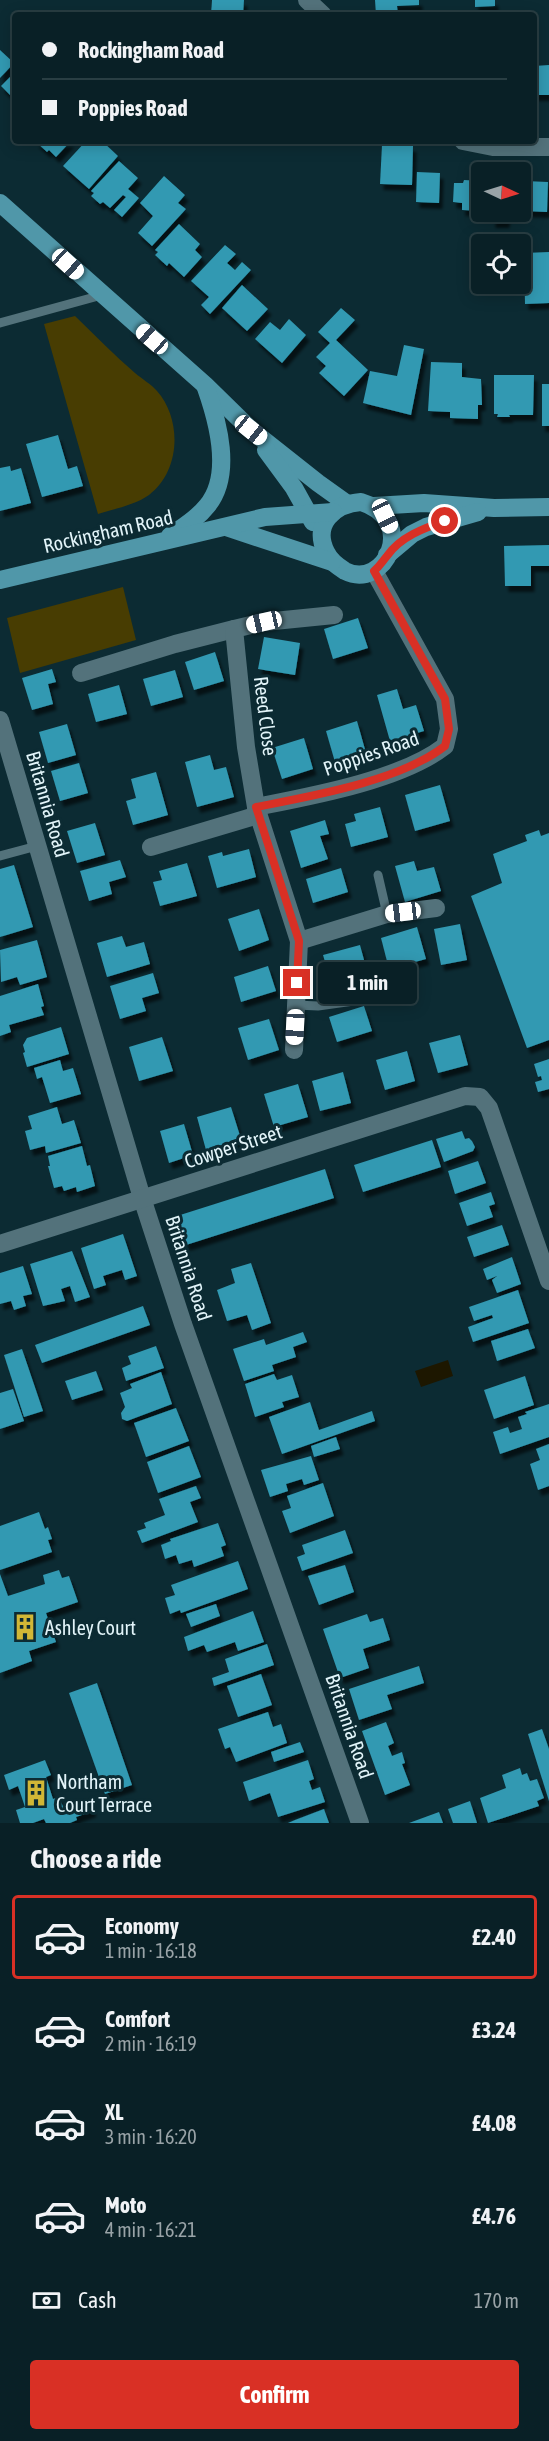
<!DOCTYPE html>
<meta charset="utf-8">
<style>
:root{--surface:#092026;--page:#12282e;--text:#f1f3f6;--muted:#99a3a7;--line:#293e43;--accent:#d93025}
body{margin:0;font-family:"Asap Condensed",sans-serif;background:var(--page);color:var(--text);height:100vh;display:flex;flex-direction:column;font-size:22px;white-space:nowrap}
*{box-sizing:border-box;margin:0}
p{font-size:20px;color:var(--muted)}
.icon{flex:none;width:33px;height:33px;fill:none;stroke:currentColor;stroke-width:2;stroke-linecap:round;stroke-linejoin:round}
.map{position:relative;height:1823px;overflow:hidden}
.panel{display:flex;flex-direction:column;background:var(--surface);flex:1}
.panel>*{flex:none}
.guide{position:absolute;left:12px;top:12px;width:525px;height:132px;border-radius:6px;box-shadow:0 3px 15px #0003,0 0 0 2px var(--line);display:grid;align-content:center;height:132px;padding:0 30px;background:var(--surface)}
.needle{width:39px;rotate:94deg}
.fabs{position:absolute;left:471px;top:162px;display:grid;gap:12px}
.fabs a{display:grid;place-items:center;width:60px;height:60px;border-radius:6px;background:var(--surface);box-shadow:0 3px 15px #0003,0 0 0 2px var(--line);font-size:30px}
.end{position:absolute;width:27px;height:27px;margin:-14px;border:8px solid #d93025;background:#fff;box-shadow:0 0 0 3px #fff}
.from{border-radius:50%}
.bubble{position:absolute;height:42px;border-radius:6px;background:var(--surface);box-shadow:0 3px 15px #0003,0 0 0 2px var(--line);font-size:20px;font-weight:700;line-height:42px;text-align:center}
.car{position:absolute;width:18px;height:36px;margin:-18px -9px;border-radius:8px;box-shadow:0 0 4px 2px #0007;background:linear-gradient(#fff 24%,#345 0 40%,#fff 0 76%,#345 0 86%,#fff 0)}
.guide b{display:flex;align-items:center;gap:21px;height:57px;font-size:22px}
.guide b+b{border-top:2px solid var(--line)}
.guide i{width:15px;height:15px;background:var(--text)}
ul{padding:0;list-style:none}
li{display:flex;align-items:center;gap:18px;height:84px;margin:0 12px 9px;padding:0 18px;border:3px solid transparent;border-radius:6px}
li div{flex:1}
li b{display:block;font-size:22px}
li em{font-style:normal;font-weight:700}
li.selected{border-color:var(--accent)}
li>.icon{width:54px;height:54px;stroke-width:1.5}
h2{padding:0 30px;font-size:27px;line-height:72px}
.pay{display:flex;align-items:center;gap:15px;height:66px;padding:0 30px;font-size:22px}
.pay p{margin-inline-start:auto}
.primary-button{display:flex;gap:12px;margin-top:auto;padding:12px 30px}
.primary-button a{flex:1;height:69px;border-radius:6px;background:var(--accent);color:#fff;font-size:24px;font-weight:700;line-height:69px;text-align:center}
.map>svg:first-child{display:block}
.green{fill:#483d02}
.water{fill:#1d1700}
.building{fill:#3199b2;filter:url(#shadow)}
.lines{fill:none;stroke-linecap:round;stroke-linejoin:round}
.service{stroke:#53727b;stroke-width:9}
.minor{stroke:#53727b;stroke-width:18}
.primary{stroke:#5097a9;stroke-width:18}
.route{stroke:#d93025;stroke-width:8}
.labels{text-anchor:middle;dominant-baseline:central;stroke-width:6;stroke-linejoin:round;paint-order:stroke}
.street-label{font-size:20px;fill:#e2f4f9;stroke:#0c2b33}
.poi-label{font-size:20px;fill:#e2f4f9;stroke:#0c2b33;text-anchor:start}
</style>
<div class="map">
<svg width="549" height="1823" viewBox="0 0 549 1823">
<defs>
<filter id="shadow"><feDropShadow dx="3.5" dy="6" stdDeviation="1.5" flood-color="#0009"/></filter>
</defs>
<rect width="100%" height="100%" fill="#0c2b33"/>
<g class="green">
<path d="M75 316C95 335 114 355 135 373 142 379 151 384 157 391 182 419 181 471 149 495 135 505 114 509 98 514L44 324Z"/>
<polygon points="123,587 136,640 20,673 7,618"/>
</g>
<polygon class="water" points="448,1360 453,1376 421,1387 415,1371"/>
<g class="building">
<polygon points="212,0 244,0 243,15 211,15"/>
<polygon points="375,0 419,0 419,5 397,6 398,15 376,15"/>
<polygon points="475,0 495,0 495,6 475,7"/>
<polygon points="0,50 14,63 0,78"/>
<polygon points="549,65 549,95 534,95 534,66"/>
<polygon points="15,72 15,97 13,98 1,86"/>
<polygon points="35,141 71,141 56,157 49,150 47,152"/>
<polygon points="86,141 102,141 118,156 89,189 63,166"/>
<polygon points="382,145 413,146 412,185 380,184"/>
<polygon points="119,161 138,178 128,189 139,198 122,217 114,210 126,197 123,195 110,208 103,202 100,204 91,196 94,193 91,191"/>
<polygon points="417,172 440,173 439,203 416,202"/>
<polygon points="164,176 185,195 178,203 186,209 152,246 138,233 153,216 140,203"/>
<polygon points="464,180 482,181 482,211 462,210 462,203 453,202 454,183 463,183"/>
<polygon points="525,181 548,182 547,212 524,211"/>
<polygon points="492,212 507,212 506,222 492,222"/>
<polygon points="179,224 200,244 195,250 202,257 184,277 169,263 167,266 155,255 158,252 155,250"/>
<polygon points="225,245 236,254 227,263 235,270 242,262 251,270 210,314 201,305 209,297 191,281"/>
<polygon points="549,252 549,303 525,304 524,253"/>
<polygon points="242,285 268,309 247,331 222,308"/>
<polygon points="341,308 355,320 336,340 368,370 344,396 319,373 326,366 316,357 330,343 318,332"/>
<polygon points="289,319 306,335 282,363 255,339 270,322 280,330"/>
<polygon points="404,345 424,349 411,415 363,403 370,371 397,376"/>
<polygon points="431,362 462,363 462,377 481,379 482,405 478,405 478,419 450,418 450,412 428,411"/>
<polygon points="494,375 534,375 533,415 509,415 510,417 497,417 498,414 494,414"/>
<rect x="542" y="384" width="7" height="42"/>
<polygon points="58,435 68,469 77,466 83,486 42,497 26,444"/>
<polygon points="10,466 11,471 21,468 31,503 0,511 0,468"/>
<polygon points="549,545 549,566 531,566 531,586 505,586 504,546"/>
<polygon points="358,618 368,648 333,659 324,629"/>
<polygon points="264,637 300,643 295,675 258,669"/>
<polygon points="215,652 224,681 194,690 185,662"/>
<polygon points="52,669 56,682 48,684 53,704 32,710 22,678"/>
<polygon points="175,670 183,697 151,706 143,679"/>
<polygon points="119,685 127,714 96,722 88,694"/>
<polygon points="397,689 403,709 416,705 424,731 390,741 377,695"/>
<polygon points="357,721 366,753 335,762 326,731"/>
<polygon points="67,724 76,755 48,763 39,732"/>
<polygon points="304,738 313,769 282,779 272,748"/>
<polygon points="210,755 214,770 226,767 234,797 197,807 185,762"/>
<polygon points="79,763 88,793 60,801 51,771"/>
<polygon points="156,772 168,815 133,825 126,801 136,798 131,779"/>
<polygon points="440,785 450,821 415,831 405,795"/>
<polygon points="380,807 388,837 351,847 345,824 356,821 354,814"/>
<polygon points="325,820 329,834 320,836 328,859 301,868 290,831"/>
<polygon points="95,823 105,855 77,863 67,831"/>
<polygon points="539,830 541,836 549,833 549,1040 527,1048 471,896 502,883 493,854 527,841 525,835"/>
<polygon points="249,849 256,877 217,888 208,856 222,852 223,856"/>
<polygon points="120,860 126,877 109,882 112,894 89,901 80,871"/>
<polygon points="414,861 417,871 434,867 441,891 405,902 395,866"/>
<polygon points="187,863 197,896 160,906 153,882 162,880 159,871"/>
<polygon points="14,865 33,927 0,937 0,869"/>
<polygon points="341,868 348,892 313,903 306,879"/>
<polygon points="259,909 269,940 239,951 228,919"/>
<polygon points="460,924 467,960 441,965 434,929"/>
<polygon points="417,927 426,959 389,969 381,938"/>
<polygon points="122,936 126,947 144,942 150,964 107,977 97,943"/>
<polygon points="37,940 47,977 20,985 17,977 1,982 0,950"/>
<polygon points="360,945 367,971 361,972 364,984 334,993 323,955"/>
<polygon points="268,966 276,991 241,1002 234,977"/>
<polygon points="153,973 159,993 142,998 146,1011 120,1019 110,986"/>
<polygon points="38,984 44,1006 41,1007 44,1015 9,1025 11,1032 0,1036 0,996"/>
<polygon points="364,1006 372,1031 337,1042 329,1017"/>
<polygon points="269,1019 279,1050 248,1060 238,1028"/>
<polygon points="61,1027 69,1054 27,1067 23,1053 25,1052 23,1045 27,1038"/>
<polygon points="460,1035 468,1065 438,1073 429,1043"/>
<polygon points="162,1037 173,1071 139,1081 129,1047"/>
<polygon points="407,1051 415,1081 385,1090 376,1060"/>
<polygon points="549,1059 549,1089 538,1092 535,1082 542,1080 541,1076 538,1077 534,1064"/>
<polygon points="60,1060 63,1071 73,1068 81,1094 50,1103 42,1077 37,1079 34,1068"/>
<polygon points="343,1072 351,1103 320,1111 312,1081"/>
<polygon points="298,1084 308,1117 274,1127 264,1094"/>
<polygon points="57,1107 62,1124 74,1120 81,1143 46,1153 45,1146 30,1150 25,1131 32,1129 28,1116"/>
<polygon points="231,1107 241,1139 206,1150 197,1117"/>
<polygon points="184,1124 193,1155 169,1163 160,1131"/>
<polygon points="462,1131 465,1139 469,1138 472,1141 475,1147 473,1151 444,1162 436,1139"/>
<polygon points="432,1140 441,1167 363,1192 354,1165"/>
<polygon points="82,1146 87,1166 90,1165 95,1186 77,1192 76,1187 64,1191 62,1186 54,1188 48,1166 50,1166 48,1156"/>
<polygon points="478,1161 486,1183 455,1194 448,1171"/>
<polygon points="325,1169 334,1198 186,1245 177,1216"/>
<polygon points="491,1192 495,1204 489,1206 493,1217 467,1226 459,1203"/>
<polygon points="502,1225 509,1245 474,1257 467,1237"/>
<polygon points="123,1234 137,1276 125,1280 122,1270 103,1276 106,1285 94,1289 81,1248"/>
<polygon points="72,1251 90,1297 75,1302 70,1286 61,1289 65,1301 43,1306 30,1264"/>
<polygon points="512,1257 521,1284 497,1293 492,1280 497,1276 487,1280 483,1269"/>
<polygon points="251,1263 271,1323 252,1330 247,1315 227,1321 217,1290 235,1283 231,1269"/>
<polygon points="23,1266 32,1294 23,1296 26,1306 14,1310 11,1301 0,1304 0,1273"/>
<polygon points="518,1290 529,1323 473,1342 468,1327 493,1318 492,1315 474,1321 469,1307"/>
<polygon points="143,1306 150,1325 42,1363 35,1345"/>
<polygon points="528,1329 535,1348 497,1361 491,1341"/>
<polygon points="303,1332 307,1342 293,1347 296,1357 272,1365 274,1371 244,1381 233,1349 264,1339 266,1345"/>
<polygon points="156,1346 164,1368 126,1381 122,1368 131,1364 128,1356"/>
<polygon points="22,1349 43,1411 24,1417 4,1355"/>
<polygon points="96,1371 103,1390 72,1400 65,1381"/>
<polygon points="161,1372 172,1404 127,1421 122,1419 121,1413 125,1407 120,1393 132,1388 130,1384"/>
<polygon points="274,1374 277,1380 292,1375 299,1397 282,1402 284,1407 255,1417 245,1384"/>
<polygon points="525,1376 534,1405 494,1419 484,1390"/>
<polygon points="13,1389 24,1421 0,1429 0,1393"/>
<polygon points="310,1402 319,1430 372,1411 375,1421 282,1454 269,1417"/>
<polygon points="549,1404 549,1437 500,1454 493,1432 508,1427 510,1433 522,1429 518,1417 527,1414 525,1412"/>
<polygon points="176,1408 189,1441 146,1457 134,1423"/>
<polygon points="336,1437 340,1449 314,1457 311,1446"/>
<polygon points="549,1444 549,1486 538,1490 530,1464 540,1460 536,1449"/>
<polygon points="189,1446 201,1477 158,1493 147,1462"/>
<polygon points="311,1456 319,1480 304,1485 302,1479 286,1484 288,1491 270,1497 261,1470"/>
<polygon points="323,1483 334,1516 290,1533 282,1511 291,1508 287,1496"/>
<polygon points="196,1486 201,1498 190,1502 198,1522 142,1543 137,1531 146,1528 144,1523 165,1515 159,1499"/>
<polygon points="39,1512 45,1529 48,1527 52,1539 48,1540 52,1552 0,1570 0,1526"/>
<polygon points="218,1523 226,1545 221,1547 224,1556 194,1567 192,1560 179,1564 176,1555 165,1559 161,1545 171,1541 170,1539"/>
<polygon points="345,1530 353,1553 302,1571 297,1557 305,1554 302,1545"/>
<polygon points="238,1561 248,1589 181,1613 180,1610 170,1614 165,1598 175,1595 171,1585"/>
<polygon points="345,1565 354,1592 319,1605 308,1576"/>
<polygon points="59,1570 62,1578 69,1576 78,1602 46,1613 56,1642 29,1651 32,1661 0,1673 0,1574 8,1596 45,1584 43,1575"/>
<polygon points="216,1604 220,1616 191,1627 186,1614"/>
<polygon points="253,1611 264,1642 238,1651 235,1642 207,1652 204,1645 188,1651 184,1637"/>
<polygon points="367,1614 370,1622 383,1618 390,1640 363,1649 369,1668 340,1678 323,1629"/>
<polygon points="267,1644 274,1665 214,1686 212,1678 229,1672 225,1659"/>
<polygon points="419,1666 424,1683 387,1695 392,1709 359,1720 349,1689"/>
<polygon points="261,1674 272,1705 238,1717 227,1686"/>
<polygon points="97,1683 132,1785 105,1794 69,1693"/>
<polygon points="268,1712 273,1727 281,1724 287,1743 236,1762 230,1747 225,1749 218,1729"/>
<polygon points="386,1722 394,1743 388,1746 392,1756 402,1752 405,1763 402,1764 410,1785 385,1795 362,1731"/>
<polygon points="542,1729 549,1749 549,1801 528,1734"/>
<polygon points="300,1742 304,1752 274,1762 271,1752"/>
<polygon points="45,1760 51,1775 46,1777 53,1799 59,1797 64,1809 89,1800 93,1811 76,1817 77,1820 70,1823 46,1823 44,1819 33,1823 20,1823 16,1810 25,1807 18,1786 9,1790 4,1775"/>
<polygon points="308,1760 314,1779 309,1781 312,1790 320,1787 325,1802 278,1817 270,1793 249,1801 243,1782"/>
<polygon points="520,1768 522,1775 527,1773 530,1781 537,1779 544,1798 537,1801 539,1806 488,1823 480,1798 506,1788 502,1775"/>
<polygon points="470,1801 477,1823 453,1823 448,1809"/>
<polygon points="324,1809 329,1823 288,1823 295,1820"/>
<polygon points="439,1812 443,1823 409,1823"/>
</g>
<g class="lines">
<g class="service">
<polyline points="0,323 102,295"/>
<polyline points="0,856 37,846"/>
<polyline points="378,875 387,914"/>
<polyline points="296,1005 318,1006 361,1000"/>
</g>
<g class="minor">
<polyline points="307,0 323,15"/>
<polyline points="463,141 493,147 549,147"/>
<polyline points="81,673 175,644 234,629"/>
<polyline points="0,720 142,1198 183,1324 360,1823"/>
<path d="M256 807C312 796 401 780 445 746L449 729 445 699 374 571"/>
<polyline points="151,847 258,815"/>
<polyline points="299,941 387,914 436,908"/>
<polyline points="294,1050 299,941 256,807 246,747 234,629 264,622 334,615"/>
<polyline points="0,1244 465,1096 480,1097 489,1108 549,1281"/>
</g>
<g class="primary">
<polyline points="0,203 205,385 251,430 318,483 346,503"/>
<polyline points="266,450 294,488 313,522"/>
<path d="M361 502C419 520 385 591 345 571 337 566 330 561 326 552 312 524 334 504 361 502Z"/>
<polyline points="374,506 424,503 494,508 549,507"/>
<polyline points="226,527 332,562"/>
<path d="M170 536C183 527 197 519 207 506 233 475 218 422 206 388"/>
<polyline points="387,555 412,534 426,527 478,512"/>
<polyline points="0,580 265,517 333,512"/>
</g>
</g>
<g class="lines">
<path class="route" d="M297 983 299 941 256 807C312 796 400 781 445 746L449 729 445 699 374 571C380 566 382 562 387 556 400 537 424 528 445 521"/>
</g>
<defs>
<g id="building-bare" transform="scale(2.07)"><path d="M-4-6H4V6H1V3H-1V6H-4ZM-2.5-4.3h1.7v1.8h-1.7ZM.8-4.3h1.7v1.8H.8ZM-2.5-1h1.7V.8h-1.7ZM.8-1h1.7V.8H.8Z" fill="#d1b736" stroke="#0c2b33" stroke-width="2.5" paint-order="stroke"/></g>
</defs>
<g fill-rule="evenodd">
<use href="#building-bare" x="25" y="1627"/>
<use href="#building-bare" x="36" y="1793"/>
</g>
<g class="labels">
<g class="street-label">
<text transform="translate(108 531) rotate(-13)">Rockingham Road</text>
<text transform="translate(266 716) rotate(83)">Reed Close</text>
<text transform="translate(371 753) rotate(-19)">Poppies Road</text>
<text transform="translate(48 804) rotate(74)">Britannia Road</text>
<text transform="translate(233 1146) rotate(-18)">Cowper Street</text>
<text transform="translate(189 1268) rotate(72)">Britannia Road</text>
<text transform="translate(350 1726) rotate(71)">Britannia Road</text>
</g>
<g class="poi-label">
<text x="45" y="1627">Ashley Court</text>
<text x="56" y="1781">Northam<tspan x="56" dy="23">Court Terrace</tspan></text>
</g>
</g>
</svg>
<div class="fabs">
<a><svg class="needle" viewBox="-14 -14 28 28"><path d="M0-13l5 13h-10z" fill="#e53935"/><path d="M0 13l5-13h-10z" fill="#99a3a7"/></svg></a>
<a><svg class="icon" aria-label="locate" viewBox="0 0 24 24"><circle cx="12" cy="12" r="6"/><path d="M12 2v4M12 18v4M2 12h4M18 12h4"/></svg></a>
</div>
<i class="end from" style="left:445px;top:521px"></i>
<i class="end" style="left:297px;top:983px"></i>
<div class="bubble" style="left:318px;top:962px;width:99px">1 min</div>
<i class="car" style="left:68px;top:264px;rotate:132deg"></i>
<i class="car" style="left:152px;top:339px;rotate:311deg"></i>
<i class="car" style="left:251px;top:430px;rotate:129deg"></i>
<i class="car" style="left:385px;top:516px;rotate:155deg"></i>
<i class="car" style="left:264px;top:622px;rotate:257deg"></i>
<i class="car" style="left:403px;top:912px;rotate:263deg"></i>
<i class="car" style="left:295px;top:1027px;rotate:183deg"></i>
<div class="guide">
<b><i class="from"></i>Rockingham Road</b>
<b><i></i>Poppies Road</b>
</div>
</div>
<section class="panel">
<h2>Choose a ride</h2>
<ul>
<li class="selected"><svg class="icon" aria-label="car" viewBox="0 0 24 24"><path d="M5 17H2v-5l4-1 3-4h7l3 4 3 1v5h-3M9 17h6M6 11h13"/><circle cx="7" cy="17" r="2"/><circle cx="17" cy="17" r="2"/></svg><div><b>Economy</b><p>1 min · 16:18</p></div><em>£2.40</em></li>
<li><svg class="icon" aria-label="car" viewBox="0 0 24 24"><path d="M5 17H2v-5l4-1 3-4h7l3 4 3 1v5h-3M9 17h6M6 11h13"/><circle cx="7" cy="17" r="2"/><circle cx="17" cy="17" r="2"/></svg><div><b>Comfort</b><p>2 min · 16:19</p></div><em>£3.24</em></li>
<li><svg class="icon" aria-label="car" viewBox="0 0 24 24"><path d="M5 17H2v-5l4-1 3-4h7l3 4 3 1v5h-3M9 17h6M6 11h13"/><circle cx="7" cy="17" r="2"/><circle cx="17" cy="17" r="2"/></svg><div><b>XL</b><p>3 min · 16:20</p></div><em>£4.08</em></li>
<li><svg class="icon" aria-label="car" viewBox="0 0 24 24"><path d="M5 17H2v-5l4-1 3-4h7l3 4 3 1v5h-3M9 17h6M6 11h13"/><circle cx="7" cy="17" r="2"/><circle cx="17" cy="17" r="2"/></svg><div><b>Moto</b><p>4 min · 16:21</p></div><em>£4.76</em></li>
</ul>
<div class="pay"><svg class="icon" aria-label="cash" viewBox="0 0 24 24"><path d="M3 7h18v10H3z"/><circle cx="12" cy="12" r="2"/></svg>Cash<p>170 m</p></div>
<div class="primary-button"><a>Confirm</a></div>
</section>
